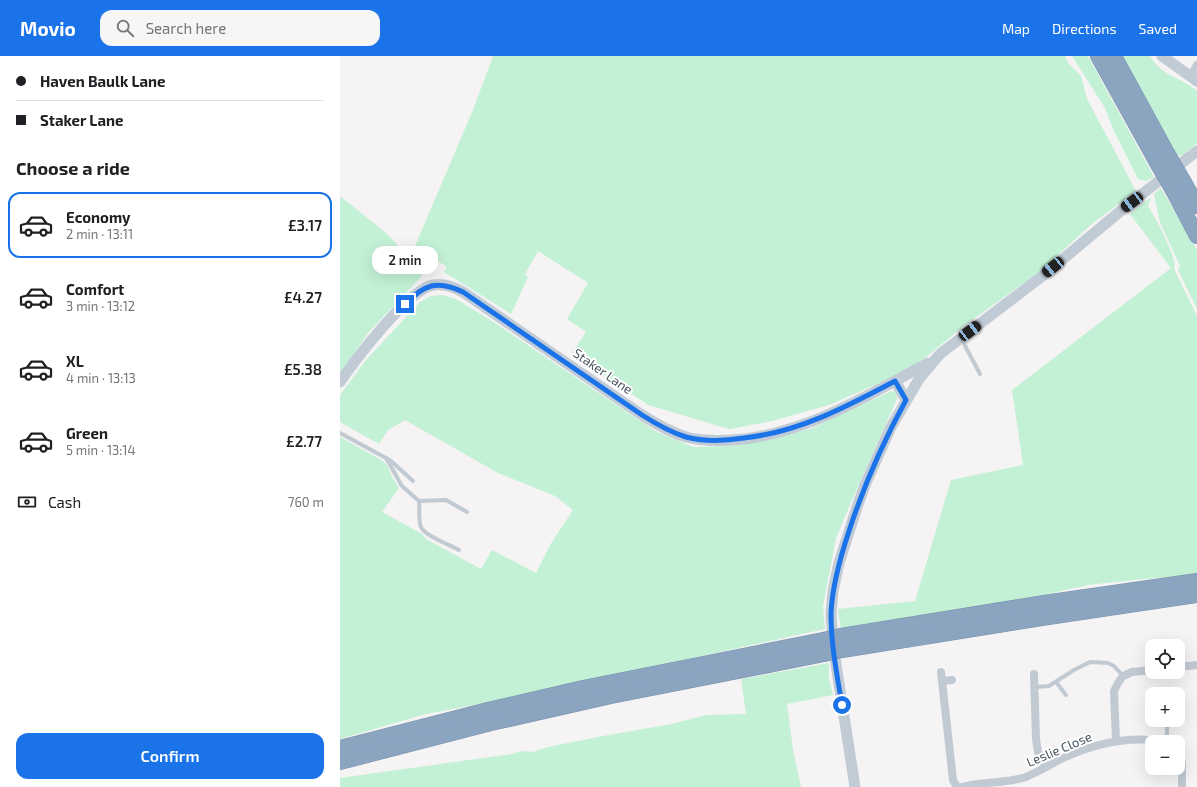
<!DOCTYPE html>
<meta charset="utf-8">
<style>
:root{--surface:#fff;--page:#f6f6f6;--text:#202124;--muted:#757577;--line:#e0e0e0;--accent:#1a73e8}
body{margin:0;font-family:"Exo 2",sans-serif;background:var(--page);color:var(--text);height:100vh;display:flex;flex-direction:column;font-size:15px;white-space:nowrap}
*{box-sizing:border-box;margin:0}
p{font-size:13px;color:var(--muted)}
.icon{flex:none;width:22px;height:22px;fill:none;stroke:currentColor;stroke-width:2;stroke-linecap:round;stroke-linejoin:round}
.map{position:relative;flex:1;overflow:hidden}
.sheet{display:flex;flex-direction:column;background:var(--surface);width:340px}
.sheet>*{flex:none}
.hud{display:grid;align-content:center;height:88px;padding:0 16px;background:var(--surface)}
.controls{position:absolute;left:805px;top:583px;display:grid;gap:8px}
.controls a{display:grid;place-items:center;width:40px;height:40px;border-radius:8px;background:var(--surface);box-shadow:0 4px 16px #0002;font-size:20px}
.end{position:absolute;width:18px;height:18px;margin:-9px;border:5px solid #1a73e8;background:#fff;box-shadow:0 0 0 2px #fff}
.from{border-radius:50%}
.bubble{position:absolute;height:28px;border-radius:12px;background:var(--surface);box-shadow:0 4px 16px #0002;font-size:13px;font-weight:600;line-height:28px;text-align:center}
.car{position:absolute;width:12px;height:24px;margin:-12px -6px;border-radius:5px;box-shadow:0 0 3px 1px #0007;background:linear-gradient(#222 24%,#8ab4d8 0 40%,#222 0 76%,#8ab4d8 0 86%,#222 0)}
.hud b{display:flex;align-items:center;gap:14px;height:38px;font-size:15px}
.hud b+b{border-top:1px solid var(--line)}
.hud i{width:10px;height:10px;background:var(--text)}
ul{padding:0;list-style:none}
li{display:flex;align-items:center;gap:12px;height:66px;margin:0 8px 6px;padding:0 8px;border:2px solid transparent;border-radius:12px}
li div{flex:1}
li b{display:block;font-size:15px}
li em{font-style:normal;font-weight:600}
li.on{border-color:var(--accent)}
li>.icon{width:36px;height:36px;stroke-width:1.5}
h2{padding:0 16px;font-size:18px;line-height:48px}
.pay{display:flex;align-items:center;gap:10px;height:44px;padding:0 16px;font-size:15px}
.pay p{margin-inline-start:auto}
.cta{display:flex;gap:8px;margin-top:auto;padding:8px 16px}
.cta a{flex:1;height:46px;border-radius:12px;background:var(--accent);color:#fff;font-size:16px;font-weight:600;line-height:46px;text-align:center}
header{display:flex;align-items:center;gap:24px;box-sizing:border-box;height:56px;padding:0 20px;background:var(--accent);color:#fff}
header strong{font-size:19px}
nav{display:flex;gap:22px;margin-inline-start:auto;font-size:14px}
.search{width:280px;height:36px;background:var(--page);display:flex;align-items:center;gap:10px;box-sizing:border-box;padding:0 14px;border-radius:12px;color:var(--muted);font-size:15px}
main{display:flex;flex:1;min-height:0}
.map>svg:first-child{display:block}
.green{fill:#c3f1d5}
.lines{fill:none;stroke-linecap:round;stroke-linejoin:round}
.highway-casing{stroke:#7690ad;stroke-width:16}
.lane{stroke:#c1cad2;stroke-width:4}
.street{stroke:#c1cad2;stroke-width:8}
.secondary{stroke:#c1cbd6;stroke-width:11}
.highway{stroke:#8ba5c1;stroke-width:15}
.highway-bridge-casing{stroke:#7690ad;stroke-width:16;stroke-linecap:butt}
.highway-bridge{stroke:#8ba5c1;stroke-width:15}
.route{stroke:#1a73e8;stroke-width:5}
.labels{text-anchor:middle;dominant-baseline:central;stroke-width:4;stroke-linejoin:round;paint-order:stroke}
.street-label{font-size:13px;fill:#4a5661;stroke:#fff}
</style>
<header>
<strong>Movio</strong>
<div class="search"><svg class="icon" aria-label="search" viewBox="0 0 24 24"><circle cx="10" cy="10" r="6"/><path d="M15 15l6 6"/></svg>Search here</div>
<nav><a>Map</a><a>Directions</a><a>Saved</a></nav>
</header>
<main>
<section class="sheet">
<div class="hud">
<b><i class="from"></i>Haven Baulk Lane</b>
<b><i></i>Staker Lane</b>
</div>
<h2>Choose a ride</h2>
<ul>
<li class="on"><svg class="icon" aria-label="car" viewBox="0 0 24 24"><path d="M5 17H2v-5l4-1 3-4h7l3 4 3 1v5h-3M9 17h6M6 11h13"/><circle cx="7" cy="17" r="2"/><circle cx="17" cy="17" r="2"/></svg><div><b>Economy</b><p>2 min · 13:11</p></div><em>£3.17</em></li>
<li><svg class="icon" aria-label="car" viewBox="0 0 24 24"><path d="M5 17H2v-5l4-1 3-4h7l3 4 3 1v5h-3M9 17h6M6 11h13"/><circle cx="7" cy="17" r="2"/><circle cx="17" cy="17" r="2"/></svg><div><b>Comfort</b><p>3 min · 13:12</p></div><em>£4.27</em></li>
<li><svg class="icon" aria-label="car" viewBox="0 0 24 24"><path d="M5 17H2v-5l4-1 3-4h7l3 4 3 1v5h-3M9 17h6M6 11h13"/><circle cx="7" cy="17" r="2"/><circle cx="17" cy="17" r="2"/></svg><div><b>XL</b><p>4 min · 13:13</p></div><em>£5.38</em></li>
<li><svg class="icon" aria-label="car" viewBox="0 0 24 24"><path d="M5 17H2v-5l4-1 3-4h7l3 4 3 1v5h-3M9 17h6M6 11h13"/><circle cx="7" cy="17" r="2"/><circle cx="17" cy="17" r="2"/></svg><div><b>Green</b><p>5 min · 13:14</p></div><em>£2.77</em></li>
</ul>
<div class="pay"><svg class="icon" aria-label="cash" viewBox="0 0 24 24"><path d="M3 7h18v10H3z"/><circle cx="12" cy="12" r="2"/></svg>Cash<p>760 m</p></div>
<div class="cta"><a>Confirm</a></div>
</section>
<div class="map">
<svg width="857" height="731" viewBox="0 0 857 731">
<rect width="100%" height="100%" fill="#f5f3f3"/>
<g class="green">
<polygon points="153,0 725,0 729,8 741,20 747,43 796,135 753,167 699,216 625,269 586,301 560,318 489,349 432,365 390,373 382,371 308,349 232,297 246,276 227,263 248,227 198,195 185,218 188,221 171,258 104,216 107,211 75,190 133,54"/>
<polygon points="732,0 748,0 814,121 806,125 798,123 773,73 765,52"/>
<path d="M783 0H810C821 20 841 21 857 35V87L842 100 836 99Z"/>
<polygon points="821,132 857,194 857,253 838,214 840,210 820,166 814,138"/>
<polygon points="0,141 4,143 47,178 82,215 81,221 28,277 0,318"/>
<path d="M811 141 808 150C814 159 839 204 834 213L857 260V519L803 523 748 529 675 545 611 554 501 574 498 553 575 545 611 424 683 409 672 334 831 212 790 158Z"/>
<polygon points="103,239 116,243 152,265 315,375 353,391 394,390 470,373 541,340 551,335 556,336 557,343 512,444 496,482 483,550 485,573 156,645 86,658 0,683 0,381 41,404 47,409 52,421 59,432 42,456 82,478 86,483 141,513 152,494 196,517 210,489 233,454 215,440 158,417 65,364 48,374 39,388 0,366 0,339 26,304 80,246 91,240"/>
<polygon points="489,607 489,622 493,639 447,648 453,694 461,731 0,731 0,722 172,698 182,695 193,696 208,691 263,680 332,668 366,659 406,658 401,623"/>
</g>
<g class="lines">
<g class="highway-casing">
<g id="highway">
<polyline points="758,0 816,105"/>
<polyline points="774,0 827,97"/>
<polyline points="845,128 857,150"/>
<polyline points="834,136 857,180"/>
<polyline points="501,580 704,547 857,525"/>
<polyline points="502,594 708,561 857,539"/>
<polyline points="0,692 148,654 243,632 483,584"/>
<polyline points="0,706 151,667 271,640 484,598"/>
</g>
</g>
<g class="lane">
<polyline points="622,284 640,318"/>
<polyline points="0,377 46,402 62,430 79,445 106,444 127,456"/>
<polyline points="46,402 51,405 73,425"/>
<path d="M79 445C80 453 78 464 81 471 85 480 110 489 119 494"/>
<polyline points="716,626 726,639"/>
<polyline points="695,631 709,630 734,614 750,606 768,607 774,610 783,620"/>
<polyline points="825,686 827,682 827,664"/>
</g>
<g class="street">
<polyline points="851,20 857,9"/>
<polyline points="838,611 857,609"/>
<polyline points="601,616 613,724 617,731"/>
<polyline points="694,618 696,683 698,696 706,711"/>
<polyline points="602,625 612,624"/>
<polyline points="776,685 774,635 778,627 783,620 792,616 812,614"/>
<polyline points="838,697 842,707 842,731"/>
<path d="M622 731C643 725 665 728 686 721 698 716 710 709 721 703 753 688 790 679 826 686"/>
</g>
<g class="secondary">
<polyline points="822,0 857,25"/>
<polyline points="555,325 566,344"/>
<path d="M0 326C15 304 69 233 93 229 103 227 114 231 123 236L302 359C316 368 330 376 346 381 365 386 385 385 404 383 473 374 528 339 588 307"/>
<polyline points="515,731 493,589 491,558 493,535 499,507 517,451 525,429 551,371 579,323 600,298 705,218 783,153 857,95"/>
</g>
<use href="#highway" class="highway"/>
<g class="highway-bridge-casing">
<g id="highway-bridge">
<polyline points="827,97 845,128"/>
<polyline points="816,105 834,136"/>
<polyline points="483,584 501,580"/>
<polyline points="484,598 502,594"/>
</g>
</g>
<use href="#highway-bridge" class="highway-bridge"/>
</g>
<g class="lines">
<path class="route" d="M65 248C84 229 97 223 123 236L302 359C316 368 330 376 346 381 365 386 385 385 404 382 459 376 506 351 555 325L566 344C543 386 524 429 509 475 500 502 492 530 491 558 491 589 497 619 502 649"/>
</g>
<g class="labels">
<g class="street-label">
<text transform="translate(263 315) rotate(35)">Staker Lane</text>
<text transform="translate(719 693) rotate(-23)">Leslie Close</text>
</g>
</g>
</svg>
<div class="controls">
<a><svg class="icon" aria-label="locate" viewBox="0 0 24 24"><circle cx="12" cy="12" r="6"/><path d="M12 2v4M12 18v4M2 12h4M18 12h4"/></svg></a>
<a>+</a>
<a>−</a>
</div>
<i class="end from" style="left:502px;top:649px"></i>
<i class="end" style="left:65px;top:248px"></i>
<div class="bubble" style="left:32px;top:190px;width:66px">2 min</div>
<i class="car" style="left:792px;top:146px;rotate:233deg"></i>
<i class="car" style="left:713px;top:211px;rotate:231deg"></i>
<i class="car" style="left:630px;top:275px;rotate:53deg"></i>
</div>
</main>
